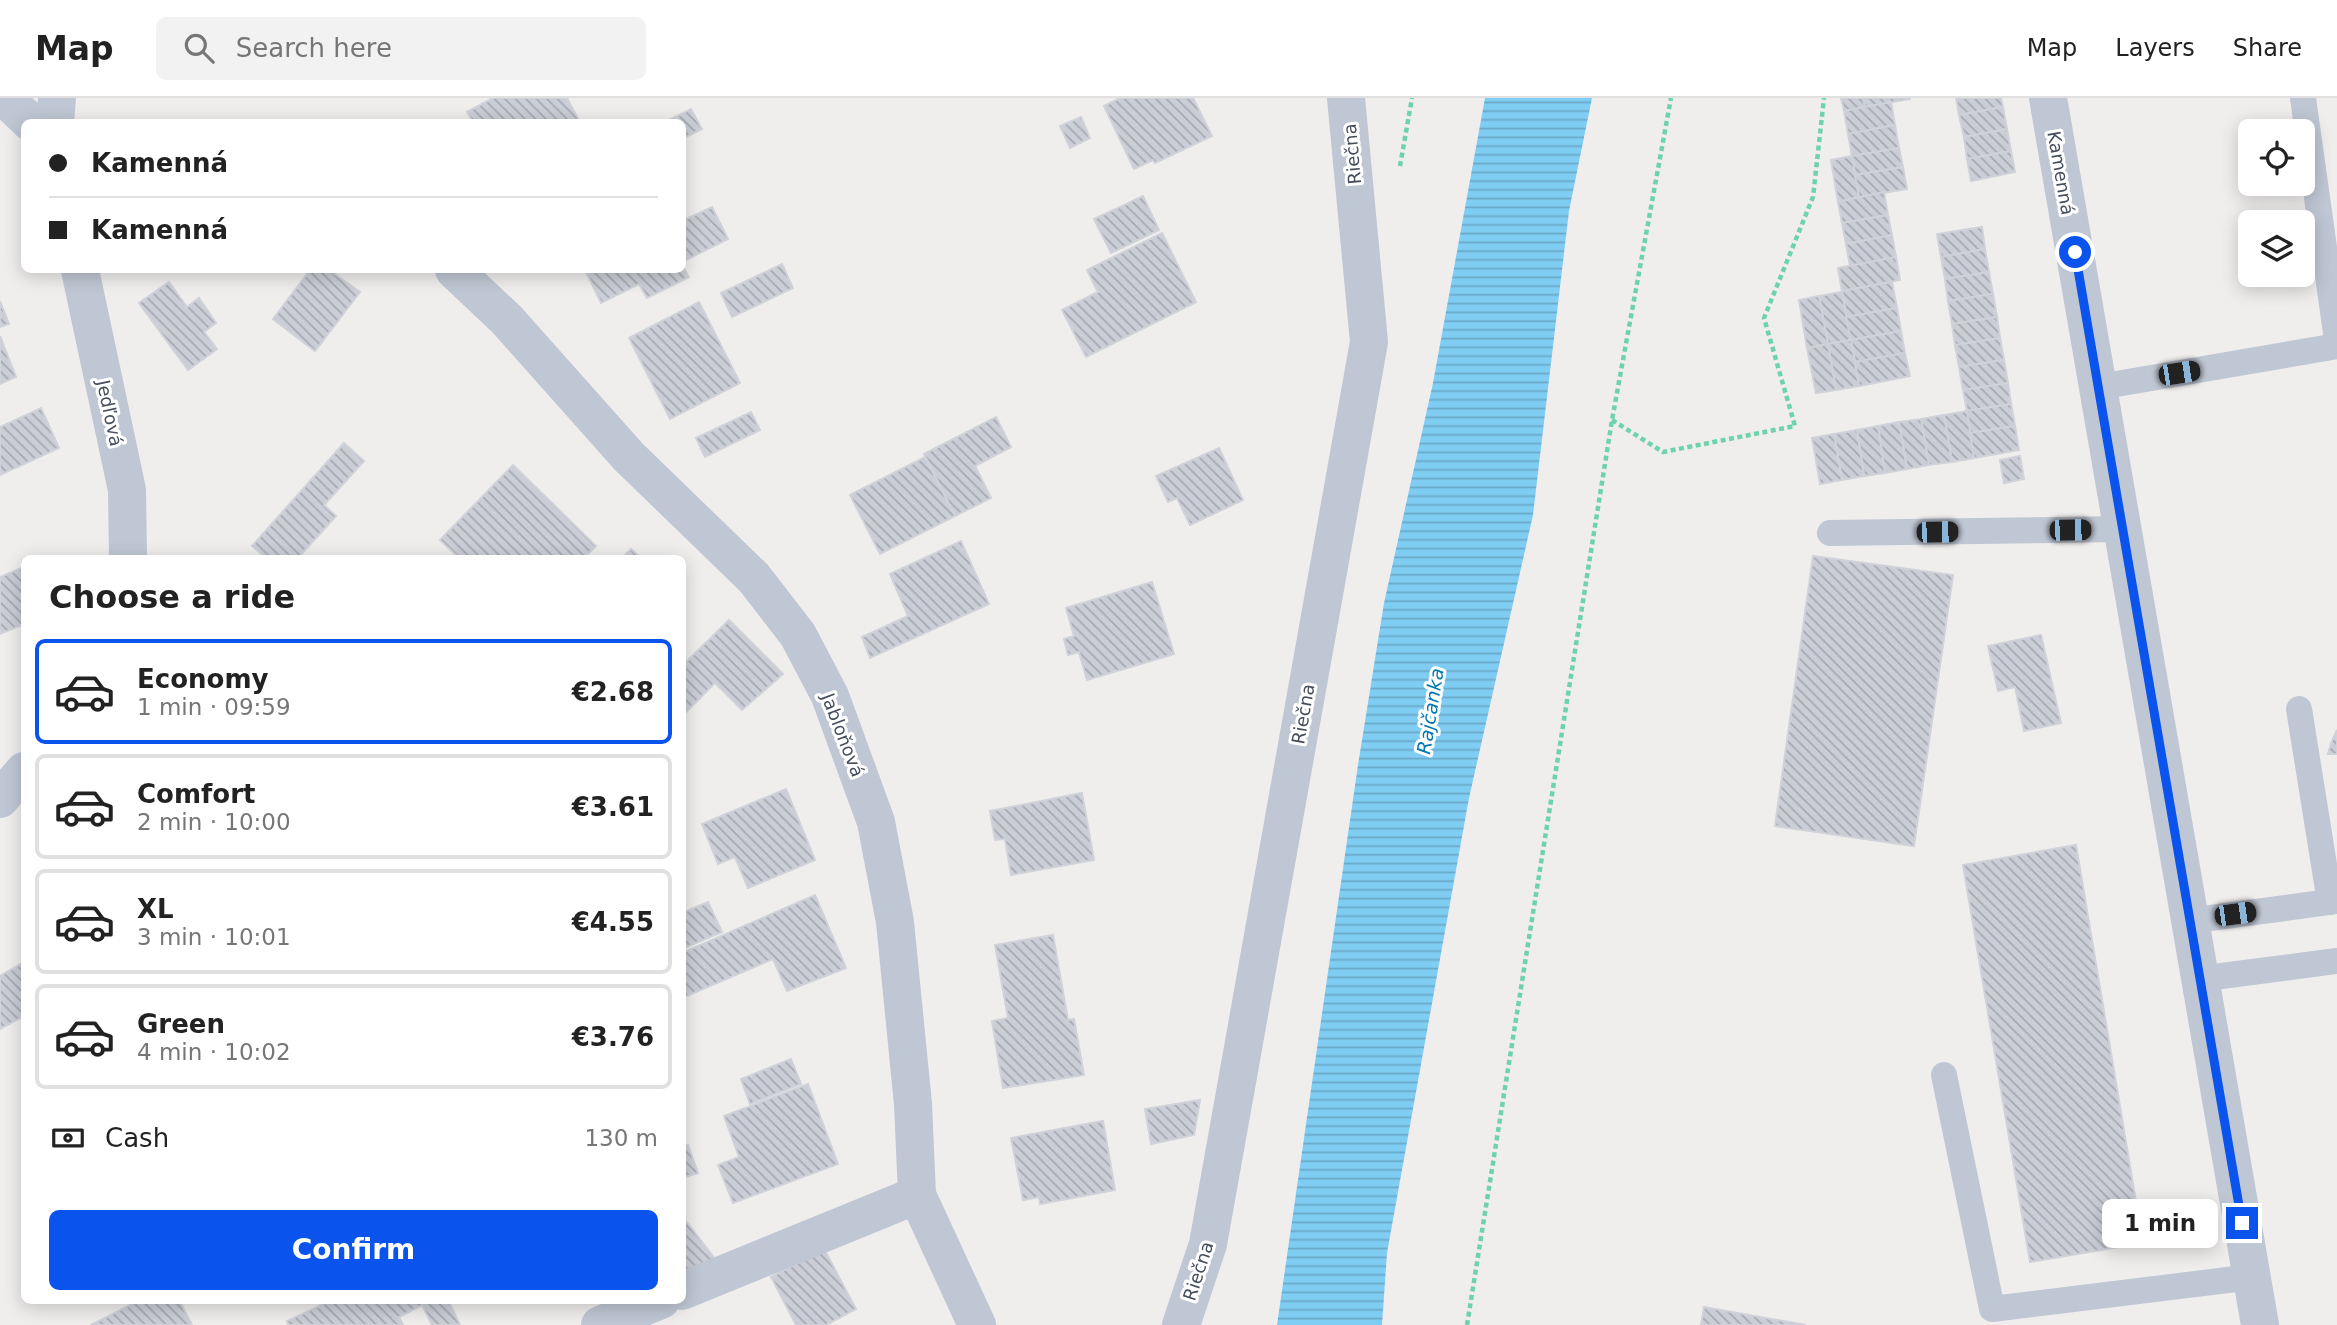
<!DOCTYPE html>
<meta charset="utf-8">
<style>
:root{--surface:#fff;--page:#f2f2f2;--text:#222;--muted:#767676;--line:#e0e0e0;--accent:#0a53ed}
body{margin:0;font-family:"DejaVu Sans",sans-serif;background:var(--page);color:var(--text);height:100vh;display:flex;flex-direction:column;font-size:26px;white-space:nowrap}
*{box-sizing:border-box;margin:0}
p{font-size:23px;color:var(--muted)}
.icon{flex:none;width:38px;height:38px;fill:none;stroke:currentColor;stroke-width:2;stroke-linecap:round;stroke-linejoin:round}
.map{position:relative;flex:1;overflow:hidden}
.sheet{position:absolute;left:21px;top:457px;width:665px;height:749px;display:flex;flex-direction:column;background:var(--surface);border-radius:10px;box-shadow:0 4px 18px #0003}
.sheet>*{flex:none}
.banner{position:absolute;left:21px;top:21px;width:665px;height:154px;border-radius:10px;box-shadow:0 4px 18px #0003;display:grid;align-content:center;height:154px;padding:0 28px;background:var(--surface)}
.buttons{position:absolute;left:2238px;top:21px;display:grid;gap:14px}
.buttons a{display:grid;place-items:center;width:77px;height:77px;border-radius:10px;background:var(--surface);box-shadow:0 4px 18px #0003;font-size:35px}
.end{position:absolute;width:32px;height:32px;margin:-16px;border:9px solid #0a53ed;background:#fff;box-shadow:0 0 0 4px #fff}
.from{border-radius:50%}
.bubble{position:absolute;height:49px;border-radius:10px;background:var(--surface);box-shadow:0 4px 18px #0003;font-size:23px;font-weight:800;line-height:49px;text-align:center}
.car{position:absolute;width:21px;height:42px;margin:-21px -10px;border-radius:9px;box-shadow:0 0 5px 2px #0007;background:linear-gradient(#222 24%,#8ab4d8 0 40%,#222 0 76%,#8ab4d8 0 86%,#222 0)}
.banner b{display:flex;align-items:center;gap:24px;height:66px;font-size:26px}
.banner b+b{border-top:2px solid var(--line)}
.banner i{width:18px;height:18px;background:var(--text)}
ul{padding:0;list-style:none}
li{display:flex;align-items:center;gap:21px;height:105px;margin:0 14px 10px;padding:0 14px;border:4px solid var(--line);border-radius:10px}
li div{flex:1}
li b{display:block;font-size:26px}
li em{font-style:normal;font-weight:800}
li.selected{border-color:var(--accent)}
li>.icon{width:63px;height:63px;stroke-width:1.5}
h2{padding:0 28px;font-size:32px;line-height:84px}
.pay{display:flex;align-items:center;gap:18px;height:77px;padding:0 28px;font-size:26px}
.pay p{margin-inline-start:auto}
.primary-button{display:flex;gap:14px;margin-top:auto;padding:14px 28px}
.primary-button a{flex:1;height:80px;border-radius:10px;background:var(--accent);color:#fff;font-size:28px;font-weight:800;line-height:80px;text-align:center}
header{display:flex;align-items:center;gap:42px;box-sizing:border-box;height:98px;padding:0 35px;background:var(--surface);border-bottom:2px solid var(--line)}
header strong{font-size:33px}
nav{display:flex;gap:38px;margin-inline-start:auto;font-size:24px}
.search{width:490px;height:63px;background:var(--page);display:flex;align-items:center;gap:18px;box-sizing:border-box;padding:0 24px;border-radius:10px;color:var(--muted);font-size:26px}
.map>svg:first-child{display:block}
.water{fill:url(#water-rules)}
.building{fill:url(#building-back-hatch);stroke:#d0d2d9;stroke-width:2}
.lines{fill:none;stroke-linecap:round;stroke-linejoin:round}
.path{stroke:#6cd3ac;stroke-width:4.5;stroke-dasharray:5 3.5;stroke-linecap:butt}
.lane{stroke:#bfc7d4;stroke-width:26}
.street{stroke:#bfc7d4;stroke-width:38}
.route{stroke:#0a53ed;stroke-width:9}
.labels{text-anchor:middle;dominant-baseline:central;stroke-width:6;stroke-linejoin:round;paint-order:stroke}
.street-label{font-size:18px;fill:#444e5c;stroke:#fff}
.water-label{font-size:19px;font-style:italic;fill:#0178b2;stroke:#fff}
</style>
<header>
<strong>Map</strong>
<div class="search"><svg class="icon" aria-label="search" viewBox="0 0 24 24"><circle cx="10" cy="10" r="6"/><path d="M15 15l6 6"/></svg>Search here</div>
<nav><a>Map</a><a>Layers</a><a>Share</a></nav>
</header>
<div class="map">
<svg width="2337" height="1227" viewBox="0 0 2337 1227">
<defs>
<pattern id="water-rules" width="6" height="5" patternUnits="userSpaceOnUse" patternTransform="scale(1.75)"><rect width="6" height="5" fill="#80cdf3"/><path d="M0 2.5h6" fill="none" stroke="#6aa9c8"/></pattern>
<pattern id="building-back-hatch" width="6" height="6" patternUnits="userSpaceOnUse" patternTransform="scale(1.75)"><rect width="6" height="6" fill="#cbced6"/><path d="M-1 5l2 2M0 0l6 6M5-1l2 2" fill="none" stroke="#a6a9b1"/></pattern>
</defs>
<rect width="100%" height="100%" fill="#f0eded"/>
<polygon class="water" points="1485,0 1592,0 1569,113 1533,417 1469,700 1387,1155 1382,1227 1277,1227 1358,667 1384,505 1433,285"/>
<g class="building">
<polygon points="493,0 567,0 580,24 473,24 467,14"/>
<polygon points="1120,0 1193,0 1212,38 1155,65 1153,62 1134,71 1104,8"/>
<polygon points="1841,0 1863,0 1865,9 1844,13"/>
<polygon points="1863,0 1910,0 1910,1 1865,9"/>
<polygon points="1956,0 2001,0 2003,9 1959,17"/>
<polygon points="1891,4 1895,27 1848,36 1844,13"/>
<polygon points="2003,9 2007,31 1964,39 1959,17"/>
<polygon points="691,11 702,31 682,41 682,24 665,24"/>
<polygon points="1081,19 1090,40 1070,50 1060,28"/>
<polygon points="1895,27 1899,50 1852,58 1848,36"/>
<polygon points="2007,31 2011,53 1967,61 1964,39"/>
<polygon points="1899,50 1903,69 1855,77 1852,58"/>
<polygon points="2011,53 2015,74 1971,83 1967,61"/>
<polygon points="1852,58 1859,99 1838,104 1831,62"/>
<polygon points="1903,69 1907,91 1859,99 1855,77"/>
<polygon points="1884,94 1888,117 1842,125 1838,104"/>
<polygon points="1143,98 1159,132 1111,155 1094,121"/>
<polygon points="712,109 728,141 682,164 682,123"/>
<polygon points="1888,117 1892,137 1846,146 1842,125"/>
<polygon points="1982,129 1985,151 1941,159 1937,136"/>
<polygon points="1162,135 1196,204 1086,259 1062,212 1098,194 1087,172"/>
<polygon points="1892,137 1896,159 1850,168 1846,146"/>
<polygon points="1985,151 1989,174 1945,181 1941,159"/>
<polygon points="1896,159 1900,182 1842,193 1838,170"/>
<polygon points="782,166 793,190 732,219 721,195"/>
<polygon points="682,167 689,179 647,200 639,186 601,205 585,172 682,172"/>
<polygon points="310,172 329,172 360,194 315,253 273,221"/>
<polygon points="1989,174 1993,196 1948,203 1945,181"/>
<polygon points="169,184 187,209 199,200 216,225 204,234 217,251 188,272 139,205"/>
<polygon points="1892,184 1897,210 1846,219 1842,193"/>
<polygon points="1842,194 1851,242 1828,246 1819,198"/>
<polygon points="1993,196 1997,219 1952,226 1948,203"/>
<polygon points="1819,198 1828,246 1807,250 1799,202"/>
<polygon points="0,203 9,226 0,229"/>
<polygon points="699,204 740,285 670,321 629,240"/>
<polygon points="1897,210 1901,233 1851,242 1846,219"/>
<polygon points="1997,219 2000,240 1955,247 1952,226"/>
<polygon points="1901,233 1905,255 1855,264 1851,242"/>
<polygon points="0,238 16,279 0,286"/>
<polygon points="2000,240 2004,262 1959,269 1955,247"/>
<polygon points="1851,242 1859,288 1836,292 1828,246"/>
<polygon points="1828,246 1836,292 1816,295 1807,250"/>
<polygon points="1905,255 1910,278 1859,288 1855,264"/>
<polygon points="2004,262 2008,285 1963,292 1959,269"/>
<polygon points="2008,285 2011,306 1967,313 1963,292"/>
<polygon points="2011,306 2015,328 1970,335 1967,313"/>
<polygon points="41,310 59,350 0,377 0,329"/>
<polygon points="1967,313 1974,360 1952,364 1944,317"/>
<polygon points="751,314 760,332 705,359 696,340"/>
<polygon points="1944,317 1952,364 1929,367 1921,321"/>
<polygon points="996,319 1011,349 975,368 991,400 955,418 924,356"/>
<polygon points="1921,321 1929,367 1907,371 1899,324"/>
<polygon points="1899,324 1907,371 1885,375 1878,328"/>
<polygon points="1878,328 1885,375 1864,378 1857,332"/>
<polygon points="2015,328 2019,352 1974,360 1970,335"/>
<polygon points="1857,332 1864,378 1842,382 1834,336"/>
<polygon points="1834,336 1842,382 1820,386 1812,340"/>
<polygon points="344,345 364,363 324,407 336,418 298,460 266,460 252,448"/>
<polygon points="1219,350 1243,402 1190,427 1177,400 1168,404 1156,378"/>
<polygon points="2020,358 2024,381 2004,385 2000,362"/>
<polygon points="925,359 955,418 880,456 850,397"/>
<polygon points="513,367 596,448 584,460 459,460 440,442"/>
<polygon points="961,443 989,506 870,560 862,539 908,518 890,476"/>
<polygon points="631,451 641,460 622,460"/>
<polygon points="1813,458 1953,477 1914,748 1775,728"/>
<polygon points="24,469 24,526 0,536 0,479"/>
<polygon points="1152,484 1174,556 1087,582 1079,554 1068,557 1064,541 1074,538 1066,510"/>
<polygon points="729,522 783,576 742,612 715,585 682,618 682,568"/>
<polygon points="2041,537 2061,625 2024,633 2015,589 1998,593 1988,548"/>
<polygon points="2337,632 2337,656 2328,656 2331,645"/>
<polygon points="786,691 815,762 748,790 735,759 718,766 702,726"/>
<polygon points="1082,695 1094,762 1011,777 1005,741 995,742 990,713"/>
<polygon points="2076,747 2143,1145 2030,1164 1963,767"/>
<polygon points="815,797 846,870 787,893 773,861 682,900 682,855"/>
<polygon points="708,804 722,834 682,851 682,815"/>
<polygon points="1053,837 1068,922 1074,921 1084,977 1003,990 992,923 1008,920 995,847"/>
<polygon points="24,864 24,918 0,931 0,878"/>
<polygon points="791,961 801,986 750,1006 741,981"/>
<polygon points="808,986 838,1066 733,1105 718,1067 739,1059 724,1018"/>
<polygon points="1200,1002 1194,1037 1151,1046 1145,1011"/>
<polygon points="1103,1023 1115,1092 1040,1106 1039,1099 1023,1102 1011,1040"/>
<polygon points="688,1047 698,1075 682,1080 682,1048"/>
<polygon points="682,1118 719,1166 682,1180"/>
<polygon points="824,1151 856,1211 826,1227 796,1227 771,1179"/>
<polygon points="140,1202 179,1202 192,1227 91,1227"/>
<polygon points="332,1202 448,1202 460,1227 432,1227 422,1207 399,1219 403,1227 288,1227 287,1223"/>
<polygon points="1704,1209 1806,1227 1701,1227"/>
</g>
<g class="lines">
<g class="path">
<polyline points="1400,68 1412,0"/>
<polyline points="1612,322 1663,354 1795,328 1764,220 1813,99 1824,0"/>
<polyline points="1467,1227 1612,322 1671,0"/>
</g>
<g class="lane">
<polyline points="2303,0 2337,242"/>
<polyline points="2099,289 2337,248"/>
<polyline points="1830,435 2123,431"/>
<polyline points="2299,611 2330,804"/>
<polyline points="2188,823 2337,803"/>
<polyline points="2198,881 2337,863"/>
<polyline points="1944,977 1992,1211 2252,1179"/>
</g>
<g class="street">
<polyline points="5,0 30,24"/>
<polyline points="2048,0 2260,1227"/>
<polyline points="55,24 57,0"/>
<polyline points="80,172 127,392 128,460"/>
<polyline points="454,172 507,222 629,359 754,480 798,537 830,598 876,724 895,824 913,1006 917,1097 977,1227"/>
<polyline points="0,701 24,673"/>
<polyline points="682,1193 917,1097"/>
<polyline points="600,1227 661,1202"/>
<polyline points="1181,1227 1208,1146 1369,244 1346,0"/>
</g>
</g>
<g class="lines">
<polyline class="route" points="2075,154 2242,1125"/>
</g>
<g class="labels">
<g class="street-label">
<text transform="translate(1352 56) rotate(-95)">Riečna</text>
<text transform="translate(2061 75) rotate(80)">Kamenná</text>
<text transform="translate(110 315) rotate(78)">Jedľová</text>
<text transform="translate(1303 616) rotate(-80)">Riečna</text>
<text transform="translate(843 637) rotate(69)">Jabloňová</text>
<text transform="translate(1198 1173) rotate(-72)">Riečna</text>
</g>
<g class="water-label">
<text transform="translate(1430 613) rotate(-81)">Rajčanka</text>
</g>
</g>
</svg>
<div class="buttons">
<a><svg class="icon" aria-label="locate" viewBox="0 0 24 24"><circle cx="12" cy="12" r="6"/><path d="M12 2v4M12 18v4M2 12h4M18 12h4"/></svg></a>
<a><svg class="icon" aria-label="layers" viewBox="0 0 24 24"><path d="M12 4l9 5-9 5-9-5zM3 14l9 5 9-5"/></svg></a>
</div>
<i class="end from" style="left:2075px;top:154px"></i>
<i class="end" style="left:2242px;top:1125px"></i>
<div class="bubble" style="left:2102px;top:1101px;width:116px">1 min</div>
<i class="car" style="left:2179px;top:275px;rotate:81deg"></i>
<i class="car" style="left:2070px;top:432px;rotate:89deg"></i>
<i class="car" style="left:1937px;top:434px;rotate:89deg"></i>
<i class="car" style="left:2235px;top:816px;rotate:82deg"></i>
<div class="banner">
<b><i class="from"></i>Kamenná</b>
<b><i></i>Kamenná</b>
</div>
<section class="sheet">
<h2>Choose a ride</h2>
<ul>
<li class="selected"><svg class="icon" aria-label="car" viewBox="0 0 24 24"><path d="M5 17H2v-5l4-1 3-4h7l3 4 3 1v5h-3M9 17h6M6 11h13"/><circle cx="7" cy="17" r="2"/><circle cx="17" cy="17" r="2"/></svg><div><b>Economy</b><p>1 min · 09:59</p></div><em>€2.68</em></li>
<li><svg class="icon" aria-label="car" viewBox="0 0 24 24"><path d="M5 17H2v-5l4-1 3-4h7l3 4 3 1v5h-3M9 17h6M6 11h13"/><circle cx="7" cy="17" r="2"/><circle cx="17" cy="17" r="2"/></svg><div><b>Comfort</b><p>2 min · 10:00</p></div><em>€3.61</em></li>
<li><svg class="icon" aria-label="car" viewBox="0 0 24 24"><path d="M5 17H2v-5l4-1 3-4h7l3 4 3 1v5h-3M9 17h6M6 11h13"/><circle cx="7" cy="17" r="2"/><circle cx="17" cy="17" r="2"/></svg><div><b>XL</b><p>3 min · 10:01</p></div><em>€4.55</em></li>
<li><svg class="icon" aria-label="car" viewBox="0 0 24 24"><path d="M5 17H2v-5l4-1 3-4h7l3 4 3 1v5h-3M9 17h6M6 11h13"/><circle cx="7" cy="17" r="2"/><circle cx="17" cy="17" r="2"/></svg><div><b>Green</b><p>4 min · 10:02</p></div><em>€3.76</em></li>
</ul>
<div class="pay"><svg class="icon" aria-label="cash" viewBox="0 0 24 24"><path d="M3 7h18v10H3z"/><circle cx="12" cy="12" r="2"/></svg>Cash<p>130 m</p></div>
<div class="primary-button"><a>Confirm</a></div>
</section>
</div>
